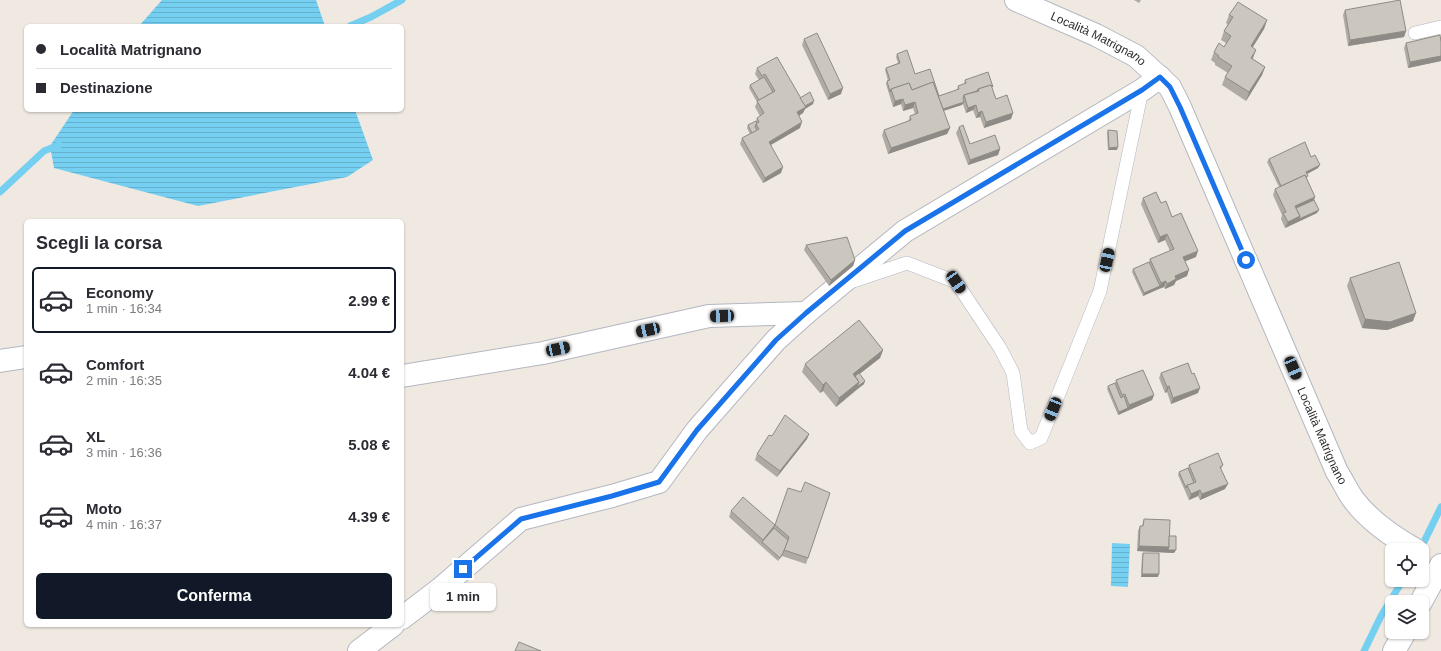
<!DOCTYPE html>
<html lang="it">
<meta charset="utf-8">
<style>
:root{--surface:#fff;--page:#f2f2f3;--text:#2b2b33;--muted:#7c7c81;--line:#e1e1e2;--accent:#111827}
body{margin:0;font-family:Helvetica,sans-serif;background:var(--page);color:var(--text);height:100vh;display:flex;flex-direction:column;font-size:15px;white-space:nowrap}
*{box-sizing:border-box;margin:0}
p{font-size:13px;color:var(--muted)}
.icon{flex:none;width:22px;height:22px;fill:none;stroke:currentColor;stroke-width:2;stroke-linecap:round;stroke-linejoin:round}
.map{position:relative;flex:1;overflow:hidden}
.details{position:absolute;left:24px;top:219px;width:380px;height:408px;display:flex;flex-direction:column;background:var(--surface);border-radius:6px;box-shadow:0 1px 3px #0004}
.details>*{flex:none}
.hud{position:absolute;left:24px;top:24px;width:380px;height:88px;border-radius:6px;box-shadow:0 1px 3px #0004;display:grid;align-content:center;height:88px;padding:0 12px;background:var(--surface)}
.fabs{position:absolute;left:1385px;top:543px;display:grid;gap:8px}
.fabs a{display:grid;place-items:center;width:44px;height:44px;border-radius:6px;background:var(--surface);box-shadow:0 1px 3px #0004;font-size:20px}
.end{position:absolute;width:18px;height:18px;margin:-9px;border:5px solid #1a73e8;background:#fff;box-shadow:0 0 0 2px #fff}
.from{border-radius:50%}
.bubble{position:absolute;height:28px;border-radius:6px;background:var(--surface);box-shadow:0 1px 3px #0004;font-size:13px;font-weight:600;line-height:28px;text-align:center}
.car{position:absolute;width:12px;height:24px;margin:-12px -6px;border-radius:5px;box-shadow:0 0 3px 1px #0007;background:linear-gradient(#222 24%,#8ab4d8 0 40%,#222 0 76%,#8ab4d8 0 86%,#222 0)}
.hud b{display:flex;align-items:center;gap:14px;height:38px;font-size:15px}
.hud b+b{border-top:1px solid var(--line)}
.hud i{width:10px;height:10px;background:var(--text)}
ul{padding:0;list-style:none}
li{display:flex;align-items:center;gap:12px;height:66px;margin:0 8px 6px;padding:0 4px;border:2px solid transparent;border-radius:6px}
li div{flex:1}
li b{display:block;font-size:15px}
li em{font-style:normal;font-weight:600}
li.on{border-color:var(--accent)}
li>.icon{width:36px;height:36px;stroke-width:1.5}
h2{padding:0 12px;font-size:18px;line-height:48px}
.button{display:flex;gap:8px;margin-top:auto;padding:8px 12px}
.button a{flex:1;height:46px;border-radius:6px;background:var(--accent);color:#fff;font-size:16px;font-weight:600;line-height:46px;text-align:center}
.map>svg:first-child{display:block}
.water{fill:url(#water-rules)}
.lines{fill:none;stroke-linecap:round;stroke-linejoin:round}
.stream{stroke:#75cff0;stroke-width:7}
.lane-casing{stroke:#b4b7c1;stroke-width:14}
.street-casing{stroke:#b4b7c1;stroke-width:24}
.lane{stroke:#fff;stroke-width:13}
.street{stroke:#fff;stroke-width:22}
.wall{fill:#afaba4}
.shaded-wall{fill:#8e8b86}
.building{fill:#cbc7bf;stroke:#8e8b86}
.route{stroke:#1a73e8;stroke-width:5}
.labels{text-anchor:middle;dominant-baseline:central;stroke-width:3.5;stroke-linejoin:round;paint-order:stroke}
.street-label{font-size:12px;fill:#2e2e2e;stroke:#fff}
</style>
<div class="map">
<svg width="1441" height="651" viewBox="0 0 1441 651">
<defs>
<pattern id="water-rules" width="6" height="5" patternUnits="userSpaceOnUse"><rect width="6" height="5" fill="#75cff0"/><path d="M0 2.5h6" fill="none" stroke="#66b2ce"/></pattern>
</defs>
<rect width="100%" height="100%" fill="#efe9e1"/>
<g class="water">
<polygon points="162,0 316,0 325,26 139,26"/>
<polygon points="74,110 355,110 373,160 347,177 198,206 54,168 50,146"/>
<polygon points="1112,543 1130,544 1128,587 1111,586"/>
</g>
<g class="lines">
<g class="stream">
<polyline points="350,26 371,17 402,0"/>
<polyline points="0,192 44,151 59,145"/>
<polyline points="1420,550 1441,507"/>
<polyline points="1364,651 1381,616 1403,580"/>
</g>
<g class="lane-casing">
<g id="lane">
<polyline points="1415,33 1441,27"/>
<polyline points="853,281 907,263 956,282 1000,348 1013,373 1021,431 1030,443 1041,438 1100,291 1142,90"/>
</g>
</g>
<g class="street-casing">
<g id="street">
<path id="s1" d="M1016 0 1096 35 1136 56 1170 87 1180 107 1337 472C1343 481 1347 491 1353 499 1369 521 1393 537 1416 550"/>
<polyline points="0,361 26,357"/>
<polyline points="402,376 543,353 709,316 806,313"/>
<polyline points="1421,602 1441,565"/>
<polyline points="402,618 440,589 521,519 612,496 659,482 697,430 776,340 806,313 905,231 1142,90 1160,77"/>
<polyline points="359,651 393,625"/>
<polyline points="1394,651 1405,632"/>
</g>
</g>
<use href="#lane" class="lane"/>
<use href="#street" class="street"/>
</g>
<g class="wall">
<polygon points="1134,0 1141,0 1139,3"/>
<polygon points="1345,10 1406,31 1404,37 1348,46 1343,15"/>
<polygon points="1229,15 1267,20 1264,29 1252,47 1253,59 1265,67 1262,75 1246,101 1222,85 1225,77 1228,73 1215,65 1215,63 1211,60 1214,52 1224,47 1226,43 1221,40 1224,31 1228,25 1226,23"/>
<polygon points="804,39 841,94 828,100 802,45"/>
<polygon points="1441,42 1441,61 1408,68 1404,48 1406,43"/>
<polygon points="897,54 915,74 939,96 957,90 958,86 964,84 964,83 965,80 992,88 996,99 1013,113 1011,119 984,128 980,117 976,118 973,110 966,113 963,104 943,111 950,128 947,134 888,154 882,135 884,130 908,122 910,116 915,114 913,108 903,111 901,104 893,107 886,84 887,81 888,81 885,70 886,68 898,63 896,57"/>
<polygon points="757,68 800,98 813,104 805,109 803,113 799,116 800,128 771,145 781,173 763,183 740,144 742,138 750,134 747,128 748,125 756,121 757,118 760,116 755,107 757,102 749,88 750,85 759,80 755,74"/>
<polygon points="959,127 970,144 1000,149 998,155 968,165 956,133"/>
<polygon points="1108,130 1117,150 1108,150 1107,133"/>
<polygon points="1311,157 1318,168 1307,174 1307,179 1315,197 1314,200 1317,213 1285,228 1281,219 1282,215 1273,195 1275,189 1279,187 1267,162 1269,159"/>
<polygon points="1143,198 1161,203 1172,217 1196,257 1185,261 1187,276 1176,281 1174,285 1165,289 1164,287 1143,296 1132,272 1133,269 1149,262 1150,259 1170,251 1165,240 1158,243 1141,204"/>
<polygon points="806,245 855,260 853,266 829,286 804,250"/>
<polygon points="1350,278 1413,321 1387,330 1362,328 1347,286"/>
<polygon points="883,350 880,358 859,374 864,384 836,407 823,391 820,393 802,372 805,364"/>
<polygon points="1161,373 1198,393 1171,404 1167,392 1165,393 1159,378"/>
<polygon points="1116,380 1154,395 1152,400 1118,415 1107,389 1108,386 1115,383"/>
<polygon points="809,434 807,439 777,477 755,460 757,454 772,436"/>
<polygon points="1189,465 1223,465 1221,469 1225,489 1200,500 1198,496 1189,500 1178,475 1179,472 1188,468"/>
<polygon points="801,492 830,493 806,564 782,556 778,561 729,517 731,511 775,525"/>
<polygon points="1144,519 1169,536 1174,553 1137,551 1138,531 1140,526 1142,526"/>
<polygon points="1143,553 1158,577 1141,577 1142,556"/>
</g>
<g class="shaded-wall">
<polygon points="1267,20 1264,29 1248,55 1251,46"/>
<polygon points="1406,31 1404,37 1348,46 1350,40"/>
<polygon points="1256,50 1253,58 1248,66 1251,58"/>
<polygon points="1441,56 1441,61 1408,68 1410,62"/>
<polygon points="1265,67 1262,75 1246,101 1249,92"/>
<polygon points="843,88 841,94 828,100 830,94"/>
<polygon points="903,99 901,104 893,107 895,101"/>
<polygon points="814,101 813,104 805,109 803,113 795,118 797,112 803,107"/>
<polygon points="915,102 913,108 903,111 905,105"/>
<polygon points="964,102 962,105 940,112 941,109"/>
<polygon points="976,105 973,110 966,113 968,108"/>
<polygon points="982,111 980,117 976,118 978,113"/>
<polygon points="1013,113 1011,119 984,128 986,122"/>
<polygon points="802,122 800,128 767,147 769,142"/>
<polygon points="950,128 947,134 888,154 891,148"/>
<polygon points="1118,147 1117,150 1108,150 1109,148"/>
<polygon points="1000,149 998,155 968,165 970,160"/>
<polygon points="1320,165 1318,168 1305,175 1306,172"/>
<polygon points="783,167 781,173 763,183 765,178"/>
<polygon points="1315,197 1313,203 1295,211 1295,206"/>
<polygon points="1319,210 1317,213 1285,228 1288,222 1300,216"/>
<polygon points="1167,234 1165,240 1158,243 1160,237"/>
<polygon points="1198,251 1196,257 1181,263 1183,257"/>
<polygon points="855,260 853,266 829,286 831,280"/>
<polygon points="1189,270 1187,276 1176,281 1174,285 1165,289 1167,284 1175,276"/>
<polygon points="1166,281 1164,287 1158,289 1161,283"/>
<polygon points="1160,286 1158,289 1143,296 1144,293"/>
<polygon points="1416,313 1413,321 1387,330 1362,328 1365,319"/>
<polygon points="883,350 880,358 852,380 853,374"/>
<polygon points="865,381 864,384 856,390 857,387"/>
<polygon points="826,382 823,391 820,393 823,385"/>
<polygon points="859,382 856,390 836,407 839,398"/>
<polygon points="1169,386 1167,392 1165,393 1167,387"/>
<polygon points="1200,388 1198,393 1171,404 1173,398"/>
<polygon points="1154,395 1152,400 1127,411 1129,405"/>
<polygon points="1128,408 1127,411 1118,415 1119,412"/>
<polygon points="809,434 807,439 777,477 780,471"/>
<polygon points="1228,484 1225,489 1200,500 1202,494"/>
<polygon points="1200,490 1198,496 1189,500 1191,494"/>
<polygon points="775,525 773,531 762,542 763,540"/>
<polygon points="1139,546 1169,547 1176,550 1174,553 1137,551"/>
<polygon points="1142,574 1159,574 1158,577 1141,577"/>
</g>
<g class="building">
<polygon points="1400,0 1406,31 1350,40 1345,10"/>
<polygon points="1238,2 1267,20 1251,46 1256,50 1251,58 1265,67 1249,92 1225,77 1232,66 1218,57 1219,56 1214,52 1219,43 1224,47 1231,36 1224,31 1233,17 1229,15"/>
<polygon points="817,33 843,88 830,94 804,39"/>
<polygon points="1440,35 1441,42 1441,56 1410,62 1406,43"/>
<polygon points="907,50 915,74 930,69 939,96 959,89 958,86 966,83 965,80 988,72 993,87 991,85 978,89 977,91 964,95 963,98 964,102 943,109 933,82 912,90 909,83 891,89 890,92 887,81 890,80 886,68 900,63 897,54"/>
<polygon points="777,57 806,107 797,112 802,122 769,142 783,167 765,178 742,138 759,129 756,124 759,122 757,118 764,113 757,101 775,91 765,74 762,76 757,68"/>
<polygon points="764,77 773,92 759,100 750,85"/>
<polygon points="933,82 950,128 891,148 884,130 911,120 910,116 918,113 915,102 905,105 903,99 895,101 891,89 909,83 912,90"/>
<polygon points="991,85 996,99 1007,95 1013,113 986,122 982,111 978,113 976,105 968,108 964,95 979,91 978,89"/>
<polygon points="810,92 814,101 805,106 800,98"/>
<polygon points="756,121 757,123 756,124 755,127 757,130 752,133 748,125"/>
<polygon points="963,125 970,144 995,135 1000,149 970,160 959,127"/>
<polygon points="1108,130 1117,131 1118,147 1109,148"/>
<polygon points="1305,142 1311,157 1315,155 1320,165 1306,172 1308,176 1306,177 1305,175 1281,186 1269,159"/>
<polygon points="1305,175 1315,197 1295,206 1300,216 1288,222 1283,213 1286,212 1275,189"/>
<polygon points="1156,192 1161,203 1166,201 1172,217 1181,213 1198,251 1183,257 1189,270 1175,276 1176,279 1167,284 1166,281 1161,283 1150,259 1174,249 1167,234 1160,237 1143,198"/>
<polygon points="1314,200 1319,210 1299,219 1300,216 1296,208"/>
<polygon points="847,237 855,260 831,280 806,245"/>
<polygon points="1149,262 1160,286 1144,293 1133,269"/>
<polygon points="1399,262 1416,313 1390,322 1365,319 1350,278"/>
<polygon points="859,320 883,350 853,374 859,382 839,398 826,382 823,385 805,364"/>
<polygon points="1188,363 1192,374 1194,373 1200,388 1173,398 1169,386 1167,387 1161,373"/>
<polygon points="1143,370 1154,395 1129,405 1125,394 1122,395 1116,380"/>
<polygon points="859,373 865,381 857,387 859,382 855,376"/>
<polygon points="1115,383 1121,398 1124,396 1128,408 1119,412 1108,386"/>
<polygon points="785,415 809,434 780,471 757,454 769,435 772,436"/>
<polygon points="1218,453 1223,465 1220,467 1228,484 1202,494 1200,490 1191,494 1187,485 1196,482 1189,465"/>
<polygon points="1188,468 1194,483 1187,485 1186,488 1179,472"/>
<polygon points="805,482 830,493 808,558 784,550 789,537 775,525 788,488 801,492"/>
<polygon points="743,497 775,525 763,540 731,511"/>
<polygon points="1144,519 1170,520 1169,547 1139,546 1140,526 1143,526"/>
<polygon points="774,528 788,540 783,553 780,558 762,542"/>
<polygon points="1169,536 1176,536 1176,550 1168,550 1169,547"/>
<polygon points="1143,553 1159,553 1159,574 1142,574"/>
<polygon points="519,642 541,651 515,651"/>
</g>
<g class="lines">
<polyline class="route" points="463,569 521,519 612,496 659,482 697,430 776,340 806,313 905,231 1142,90 1160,77 1170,87 1180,107 1246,260"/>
</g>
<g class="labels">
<g class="street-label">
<text stroke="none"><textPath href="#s1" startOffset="91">Località Matrignano</textPath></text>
<text stroke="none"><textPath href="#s1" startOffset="559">Località Matrignano</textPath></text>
</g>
</g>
</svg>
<div class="fabs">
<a><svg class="icon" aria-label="locate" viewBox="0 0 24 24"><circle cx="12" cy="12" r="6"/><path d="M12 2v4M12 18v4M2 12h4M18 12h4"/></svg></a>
<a><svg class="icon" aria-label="layers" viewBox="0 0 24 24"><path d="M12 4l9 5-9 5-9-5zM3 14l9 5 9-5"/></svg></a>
</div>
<i class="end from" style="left:1246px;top:260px"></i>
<i class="end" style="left:463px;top:569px"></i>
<div class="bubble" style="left:430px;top:583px;width:66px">1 min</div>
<i class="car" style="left:1107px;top:260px;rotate:12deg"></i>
<i class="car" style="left:956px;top:282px;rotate:146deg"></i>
<i class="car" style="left:722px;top:316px;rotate:268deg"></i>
<i class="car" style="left:648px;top:330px;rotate:258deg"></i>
<i class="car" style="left:558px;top:349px;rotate:78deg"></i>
<i class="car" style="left:1293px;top:368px;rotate:157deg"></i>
<i class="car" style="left:1053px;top:409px;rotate:202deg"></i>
<div class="hud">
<b><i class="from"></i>Località Matrignano</b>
<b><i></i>Destinazione</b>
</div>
<section class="details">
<h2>Scegli la corsa</h2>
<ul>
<li class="on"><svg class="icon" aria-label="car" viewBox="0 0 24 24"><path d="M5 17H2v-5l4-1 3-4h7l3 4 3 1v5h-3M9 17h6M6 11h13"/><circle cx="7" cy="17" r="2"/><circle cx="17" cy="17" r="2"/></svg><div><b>Economy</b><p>1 min · 16:34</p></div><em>2.99 €</em></li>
<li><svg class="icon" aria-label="car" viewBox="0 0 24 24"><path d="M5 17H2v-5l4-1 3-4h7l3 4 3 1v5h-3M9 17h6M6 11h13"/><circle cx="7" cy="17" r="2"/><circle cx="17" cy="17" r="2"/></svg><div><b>Comfort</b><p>2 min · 16:35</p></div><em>4.04 €</em></li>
<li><svg class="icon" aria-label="car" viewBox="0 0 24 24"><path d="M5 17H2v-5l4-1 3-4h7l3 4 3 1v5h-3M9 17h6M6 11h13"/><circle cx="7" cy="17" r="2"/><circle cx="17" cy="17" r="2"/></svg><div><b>XL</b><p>3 min · 16:36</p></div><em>5.08 €</em></li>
<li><svg class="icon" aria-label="car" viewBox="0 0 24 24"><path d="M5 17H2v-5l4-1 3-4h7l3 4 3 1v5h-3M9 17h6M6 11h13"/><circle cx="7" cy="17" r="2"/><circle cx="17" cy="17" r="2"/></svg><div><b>Moto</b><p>4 min · 16:37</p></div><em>4.39 €</em></li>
</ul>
<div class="button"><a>Conferma</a></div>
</section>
</div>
